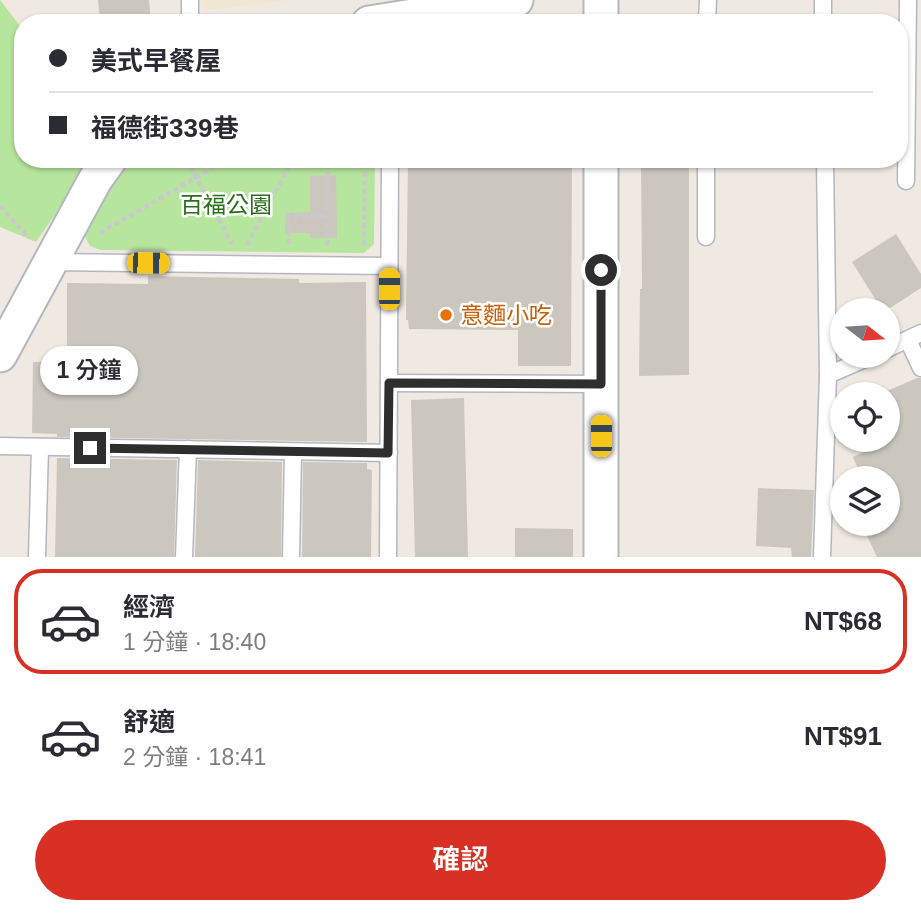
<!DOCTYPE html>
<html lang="zh-TW">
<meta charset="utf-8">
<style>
:root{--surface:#fff;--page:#f2f2f3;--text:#2b2b33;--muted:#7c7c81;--line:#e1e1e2;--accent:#d93025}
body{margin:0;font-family:Arial,"Noto Sans TC",sans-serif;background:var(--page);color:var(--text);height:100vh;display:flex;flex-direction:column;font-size:26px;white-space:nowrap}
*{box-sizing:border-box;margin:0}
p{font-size:23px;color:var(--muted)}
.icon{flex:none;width:38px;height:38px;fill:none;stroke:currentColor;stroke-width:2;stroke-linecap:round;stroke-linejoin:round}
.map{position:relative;height:557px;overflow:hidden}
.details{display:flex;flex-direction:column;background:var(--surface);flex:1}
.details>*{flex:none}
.guide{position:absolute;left:14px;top:14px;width:894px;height:154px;border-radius:28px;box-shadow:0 2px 5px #0004;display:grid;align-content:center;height:154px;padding:0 35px;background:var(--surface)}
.needle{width:46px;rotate:107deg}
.fabs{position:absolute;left:830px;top:298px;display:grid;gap:14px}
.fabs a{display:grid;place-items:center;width:70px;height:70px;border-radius:50%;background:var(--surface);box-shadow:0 2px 5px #0004;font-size:35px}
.end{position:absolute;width:32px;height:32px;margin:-16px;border:9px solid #2e2e2e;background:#fff;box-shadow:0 0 0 4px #fff}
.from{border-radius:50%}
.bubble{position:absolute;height:49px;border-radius:24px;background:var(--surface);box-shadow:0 2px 5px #0004;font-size:23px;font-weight:600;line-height:49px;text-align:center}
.car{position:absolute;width:21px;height:42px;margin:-21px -10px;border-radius:9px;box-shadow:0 0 5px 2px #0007;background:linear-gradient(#f5c518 24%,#345 0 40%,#f5c518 0 76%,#345 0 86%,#f5c518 0)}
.guide b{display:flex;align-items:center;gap:24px;height:66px;font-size:26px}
.guide b+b{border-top:2px solid var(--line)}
.guide i{width:18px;height:18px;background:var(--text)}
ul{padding:12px 0 0;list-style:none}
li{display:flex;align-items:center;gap:21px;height:105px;margin:0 14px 10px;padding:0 21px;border:4px solid transparent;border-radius:28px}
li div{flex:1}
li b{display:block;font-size:26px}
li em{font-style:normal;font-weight:600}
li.current{border-color:var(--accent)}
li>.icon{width:63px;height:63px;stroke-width:1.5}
.cta{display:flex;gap:14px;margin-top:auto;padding:14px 35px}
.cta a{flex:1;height:80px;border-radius:42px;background:var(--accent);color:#fff;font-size:28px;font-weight:600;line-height:80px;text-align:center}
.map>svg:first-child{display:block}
.education{fill:#f0e6d1}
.green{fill:#b6e59e}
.building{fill:#cbc7bf}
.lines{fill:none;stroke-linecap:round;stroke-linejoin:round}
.lane-casing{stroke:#b4b7c1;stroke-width:19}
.street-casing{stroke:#b4b7c1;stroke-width:37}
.path{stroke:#c9c9c9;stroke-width:4.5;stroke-dasharray:5 3.5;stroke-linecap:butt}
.lane{stroke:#fff;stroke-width:16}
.street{stroke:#fff;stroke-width:33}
.route{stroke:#2e2e2e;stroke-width:9}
.food-dot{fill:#e8710a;stroke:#fff;stroke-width:2.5}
.labels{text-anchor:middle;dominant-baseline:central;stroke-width:5;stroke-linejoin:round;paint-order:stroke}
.park-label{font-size:23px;fill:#2c6e1b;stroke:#fff}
.food-label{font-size:23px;fill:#c56008;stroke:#fff;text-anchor:start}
</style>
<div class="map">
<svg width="921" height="557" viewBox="0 0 921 557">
<rect width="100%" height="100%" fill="#efe9e1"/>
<polygon class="education" points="204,0 289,0 205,10"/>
<g class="green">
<polygon points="0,0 23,30 23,159 93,159 36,242 0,227"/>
<polygon points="133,159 375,159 374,244 364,253 100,250 90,246 84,235 109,190"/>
</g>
<g class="building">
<polygon points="98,0 149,0 151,23 100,23"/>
<polygon points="408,159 572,159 571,366 518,366 518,330 409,329 408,320 406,320"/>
<polygon points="641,159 689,159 689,375 639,376 640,289 642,289"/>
<polygon points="336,175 337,238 310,238 310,233 285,233 286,213 310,212 310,176"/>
<polygon points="896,234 921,274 921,288 887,310 882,310 852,262"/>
<polygon points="148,276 299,279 299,283 366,282 367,442 57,437 57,434 32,433 33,362 67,362 67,283 148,284"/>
<polygon points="917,378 921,378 921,557 877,557 861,523 887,523 887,478 862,478 853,457 870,449 866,439 887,439 887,391"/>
<polygon points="464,398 468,557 415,557 411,400"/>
<polygon points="57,458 177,460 174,557 55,557"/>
<polygon points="198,460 282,462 281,557 195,557"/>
<polygon points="303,462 367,463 367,469 372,470 371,557 302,557"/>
<polygon points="758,488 814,490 811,557 792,557 791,548 756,546"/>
<polygon points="515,528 573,529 573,557 515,557"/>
</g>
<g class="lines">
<g class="lane-casing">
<g id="lane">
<polyline points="190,0 190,23"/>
<polyline points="823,0 823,23"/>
<polyline points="707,23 708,0"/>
<polyline points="906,181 908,0"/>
<polyline points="706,237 706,159"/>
<polyline points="50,262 389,266"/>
<polyline points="908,340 921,368"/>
<polyline points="887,349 921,333"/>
<polyline points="828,375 874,355"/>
<polyline points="389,383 601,384"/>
<polyline points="0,446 389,453"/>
<polyline points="37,557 40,447"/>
<polyline points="184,557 188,449"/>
<polyline points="291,557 293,452"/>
<polyline points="388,557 390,159"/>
<polyline points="822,557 828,375 825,159"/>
</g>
</g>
<g class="street-casing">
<g id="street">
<polyline points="369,23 516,0"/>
<polyline points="601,23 601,0"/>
<polyline points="0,355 95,180 110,159"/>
<polyline points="601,557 601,159"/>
</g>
</g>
<g class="path">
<polyline points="186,159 232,244"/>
<polyline points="0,206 29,238"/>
<polyline points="100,233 228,159"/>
<polyline points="289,244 288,216 327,216"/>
<polyline points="247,245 293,159"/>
<polyline points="327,245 328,159"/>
<polyline points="364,245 365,159"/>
</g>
<use href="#lane" class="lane"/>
<use href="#street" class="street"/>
</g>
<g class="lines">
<polyline class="route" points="90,448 388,453 389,383 601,384 601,270"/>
</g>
<circle class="food-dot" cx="446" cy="315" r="7"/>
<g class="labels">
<g class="park-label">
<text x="226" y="205">百福公園</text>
</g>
<g class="food-label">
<text x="460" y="315">意麵小吃</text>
</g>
</g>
</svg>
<div class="fabs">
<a><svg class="needle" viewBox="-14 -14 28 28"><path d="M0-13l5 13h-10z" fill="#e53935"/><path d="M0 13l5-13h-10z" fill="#7c7c81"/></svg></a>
<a><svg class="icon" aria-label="locate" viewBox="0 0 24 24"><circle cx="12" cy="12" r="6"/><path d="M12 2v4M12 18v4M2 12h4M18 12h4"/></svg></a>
<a><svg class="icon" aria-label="layers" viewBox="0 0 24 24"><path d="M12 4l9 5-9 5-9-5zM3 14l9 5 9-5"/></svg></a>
</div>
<i class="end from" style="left:601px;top:270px"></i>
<i class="end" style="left:90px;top:448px"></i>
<div class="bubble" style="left:40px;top:346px;width:98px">1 分鐘</div>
<i class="car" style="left:148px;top:263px;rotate:91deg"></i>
<i class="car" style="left:389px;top:289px;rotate:0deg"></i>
<i class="car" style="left:601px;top:436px;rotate:0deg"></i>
<div class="guide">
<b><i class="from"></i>美式早餐屋</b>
<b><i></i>福德街339巷</b>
</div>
</div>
<section class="details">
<ul>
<li class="current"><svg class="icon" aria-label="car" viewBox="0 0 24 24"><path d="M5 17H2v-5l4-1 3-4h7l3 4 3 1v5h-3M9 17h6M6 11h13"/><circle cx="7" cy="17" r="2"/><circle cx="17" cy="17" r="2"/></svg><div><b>經濟</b><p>1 分鐘 · 18:40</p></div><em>NT$68</em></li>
<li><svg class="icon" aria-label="car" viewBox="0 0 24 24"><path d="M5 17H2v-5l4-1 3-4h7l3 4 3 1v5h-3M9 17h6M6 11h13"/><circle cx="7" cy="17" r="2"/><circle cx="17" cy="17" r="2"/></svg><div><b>舒適</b><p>2 分鐘 · 18:41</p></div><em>NT$91</em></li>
</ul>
<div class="cta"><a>確認</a></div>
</section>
